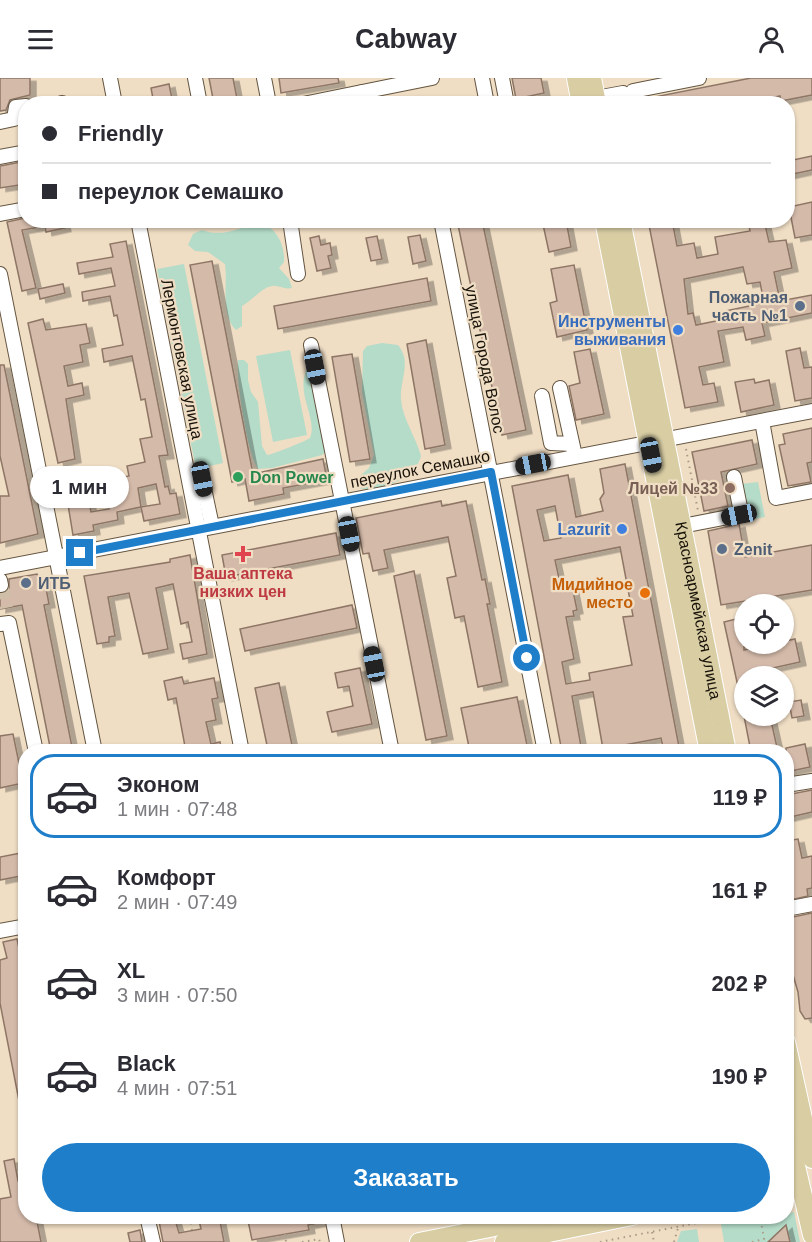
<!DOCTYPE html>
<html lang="ru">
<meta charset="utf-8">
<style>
:root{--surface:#fff;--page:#f2f2f3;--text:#2b2b33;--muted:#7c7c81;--line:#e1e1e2;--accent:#1e7eca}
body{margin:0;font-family:Helvetica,sans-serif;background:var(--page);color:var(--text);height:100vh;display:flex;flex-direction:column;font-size:22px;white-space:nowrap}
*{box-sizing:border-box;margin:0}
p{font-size:20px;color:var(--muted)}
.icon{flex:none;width:33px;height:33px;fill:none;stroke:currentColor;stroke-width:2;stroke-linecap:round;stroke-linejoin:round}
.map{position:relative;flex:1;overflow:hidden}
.sheet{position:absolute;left:18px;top:666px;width:776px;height:480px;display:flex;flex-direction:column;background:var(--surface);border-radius:24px;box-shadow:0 2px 4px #0004}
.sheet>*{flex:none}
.top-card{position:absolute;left:18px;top:18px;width:777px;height:132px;border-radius:24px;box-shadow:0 2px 4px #0004;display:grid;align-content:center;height:132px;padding:0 24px;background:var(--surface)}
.fabs{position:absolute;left:734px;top:516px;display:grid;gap:12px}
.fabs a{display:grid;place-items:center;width:60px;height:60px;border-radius:50%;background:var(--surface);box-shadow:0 2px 4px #0004;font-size:30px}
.end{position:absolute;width:27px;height:27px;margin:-14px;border:8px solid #1e7eca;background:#fff;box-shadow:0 0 0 3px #fff}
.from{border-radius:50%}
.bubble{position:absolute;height:42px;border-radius:21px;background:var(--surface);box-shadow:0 2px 4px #0004;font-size:20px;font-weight:700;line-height:42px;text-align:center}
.car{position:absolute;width:18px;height:36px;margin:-18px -9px;border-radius:8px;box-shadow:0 0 4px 2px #0007;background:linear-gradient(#222 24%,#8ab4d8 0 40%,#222 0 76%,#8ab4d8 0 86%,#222 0)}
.top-card b{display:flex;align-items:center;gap:21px;height:57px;font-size:22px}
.top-card b+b{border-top:2px solid var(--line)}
.top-card i{width:15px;height:15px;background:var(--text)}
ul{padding:10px 0 0;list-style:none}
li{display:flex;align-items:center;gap:18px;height:84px;margin:0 12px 9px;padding:0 12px;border:3px solid transparent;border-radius:24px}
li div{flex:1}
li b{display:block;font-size:22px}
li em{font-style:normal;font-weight:700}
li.selected{border-color:var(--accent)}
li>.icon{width:54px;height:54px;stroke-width:1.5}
.action{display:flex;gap:12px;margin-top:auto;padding:12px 24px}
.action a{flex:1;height:69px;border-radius:36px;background:var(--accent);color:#fff;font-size:24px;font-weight:700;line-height:69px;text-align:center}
header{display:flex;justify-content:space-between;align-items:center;height:78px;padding:0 24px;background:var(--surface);font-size:27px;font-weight:700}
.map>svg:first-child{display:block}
.green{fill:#b5dcc9}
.building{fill:#d4baa9;stroke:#8e7666;stroke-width:1.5;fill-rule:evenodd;filter:url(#shadow)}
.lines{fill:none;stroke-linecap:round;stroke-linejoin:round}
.minor-tunnel{stroke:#cfbea8;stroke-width:14;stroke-dasharray:14 7;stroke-linecap:butt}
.minor-casing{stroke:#645540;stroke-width:16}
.major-casing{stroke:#fff;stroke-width:20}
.path{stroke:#a99b87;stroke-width:2;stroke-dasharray:1.5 4.5;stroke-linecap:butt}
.minor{stroke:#fff;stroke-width:14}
.major{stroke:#d8cda3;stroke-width:18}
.route{stroke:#1e7eca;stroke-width:8}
.service-dot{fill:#5c6f8a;stroke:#efddc4;stroke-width:2}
.shop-dot{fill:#3f7fe0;stroke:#efddc4;stroke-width:2}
.leisure-dot{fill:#2e9e5b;stroke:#efddc4;stroke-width:2}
.education-dot{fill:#8d6e63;stroke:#efddc4;stroke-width:2}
.health-dot{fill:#e0444e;stroke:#efddc4;stroke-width:2}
.food-dot{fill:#e8710a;stroke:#efddc4;stroke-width:2}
.labels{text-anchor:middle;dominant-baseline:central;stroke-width:4.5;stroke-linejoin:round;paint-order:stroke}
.service-label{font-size:16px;font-weight:bold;fill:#4e5e75;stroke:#efddc4;text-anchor:start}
.shop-label{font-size:16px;font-weight:bold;fill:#366cbe;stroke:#efddc4;text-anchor:end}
.street-label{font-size:16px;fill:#171108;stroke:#efddc4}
.leisure-label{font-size:16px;font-weight:bold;fill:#27864d;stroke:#efddc4;text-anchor:start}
.education-label{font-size:16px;font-weight:bold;fill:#785e54;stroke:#efddc4;text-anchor:end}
.health-label{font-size:16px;font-weight:bold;fill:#be3a42;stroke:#efddc4}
.food-label{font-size:16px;font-weight:bold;fill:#c56008;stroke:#efddc4;text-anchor:end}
</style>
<header><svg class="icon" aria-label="menu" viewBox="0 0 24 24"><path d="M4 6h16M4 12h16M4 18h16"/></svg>Cabway<svg class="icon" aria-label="person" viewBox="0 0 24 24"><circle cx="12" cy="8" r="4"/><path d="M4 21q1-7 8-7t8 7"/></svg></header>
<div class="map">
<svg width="812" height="1164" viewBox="0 0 812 1164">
<defs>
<filter id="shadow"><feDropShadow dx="6" dy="3.5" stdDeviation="0" flood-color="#0004"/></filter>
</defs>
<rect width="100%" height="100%" fill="#efddc4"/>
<g class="green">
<path d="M256 144C276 147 285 166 284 184L279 190 289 201 292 210C284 212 279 207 272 208 262 209 252 223 242 228V248L236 252C220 236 228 207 225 186L208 174 195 173 188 167 193 156 202 152C220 159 238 152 256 144Z"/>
<polygon points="184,186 223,385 196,391 157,191"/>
<path d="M382 265 398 267C412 284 400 301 401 321 402 340 416 359 421 378 419 385 415 393 408 397 397 406 361 419 352 405L369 390 374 377 362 314 363 273 367 268Z"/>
<polygon points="290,272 307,357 273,364 256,278"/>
<path d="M238 282H244L248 286V302L251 314 258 324 262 368 267 377C271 377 306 363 310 360 318 340 295 317 307 290L312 297 328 371 322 377 272 390 258 391C247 375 236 302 238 282Z"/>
<polygon points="758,404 765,439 748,442 741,406"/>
<polygon points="794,1134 800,1164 724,1164 721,1146 750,1140 752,1144 786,1138 786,1136"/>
<polygon points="697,1151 699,1164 677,1164 681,1153"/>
</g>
<g class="building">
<polygon points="0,0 30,0 30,17 10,22 6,32 0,33"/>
<polygon points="209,0 233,0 238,26 214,26"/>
<polygon points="279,0 338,0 339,5 281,15"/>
<polygon points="512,0 541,0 544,15 516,21"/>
<polygon points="751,0 812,0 812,17 781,23 780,18 743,26 644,26 644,21"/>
<polygon points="169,6 173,26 154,26 151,10"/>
<polygon points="812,78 812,92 788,97 788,83"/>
<polygon points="26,83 26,106 0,110 0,88"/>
<polygon points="812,124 812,157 795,160 789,129"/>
<polygon points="25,140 63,142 65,150 46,154 45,148 22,152 36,210 22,213 7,144"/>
<polygon points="457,142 482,142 526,352 502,357"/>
<polygon points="542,142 566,142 571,169 549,174"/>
<path d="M648 142H672L677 168 694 165 697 180 718 176 715 159 750 153 748 142H764L769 164 786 162 792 190 774 194 780 223 812 217V235L762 245 765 258 746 262 743 249 718 253 724 284 699 289 703 307 714 305 718 324 685 330ZM743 189 747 206 760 204 764 225 720 234 721 242 696 247 693 235 688 236 684 201Z"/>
<polygon points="420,157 426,183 413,186 408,159"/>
<polygon points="319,158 321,167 330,165 332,177 328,178 331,190 317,193 310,160"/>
<polygon points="377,158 382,181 371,183 366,160"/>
<path d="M126 163 168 377 159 378 165 409 168 408 170 416 176 415 180 436 144 443 141 429 117 434 118 442 93 447 94 453 73 457 64 402 87 397 89 405 129 398 127 388 145 384 140 361 152 359 145 321 141 322 132 278 104 284 102 271 123 267 117 237 114 238 110 218 83 223 82 214 115 208 111 190 79 196 77 185 113 179 110 166ZM156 406 160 426 141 429 138 410ZM106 414 109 431 91 434 88 417Z"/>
<polygon points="212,183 253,396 323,381 327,402 283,410 284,416 249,423 245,401 232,404 190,187"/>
<polygon points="574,187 587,252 557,259 550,225 557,223 551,191"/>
<polygon points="427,200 431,223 278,251 274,228"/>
<polygon points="63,206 65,215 40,221 38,211"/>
<polygon points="43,241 46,252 86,246 90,265 80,267 83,284 64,288 68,308 82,305 84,317 66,321 75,381 58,385 28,245"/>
<polygon points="426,262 445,367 425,371 407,266"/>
<polygon points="800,270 804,290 812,289 812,320 795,323 786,273"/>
<polygon points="590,271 604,336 576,342 569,308 580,305 574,274"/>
<polygon points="352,276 370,381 350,384 332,279"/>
<polygon points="0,287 4,287 38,456 0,465 0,418 9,418 0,378"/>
<polygon points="754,301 755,305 769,302 774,327 741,334 735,304"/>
<polygon points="812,350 812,384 807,385 811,404 788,408 779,367 785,366 783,356"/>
<polygon points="752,362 757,386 721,394 728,428 704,433 692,374"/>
<path d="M625 386 680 674H664L661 660 603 671 593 614 572 618 582 674H562L512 408 568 397 576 439 603 433 600 421 604 415 600 391ZM555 428 561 460 544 463 537 432ZM620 469 633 538 623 539 632 587 589 595 590 602 566 606 562 584 574 581 566 539 574 538 573 533 577 532 571 503 560 505 555 482Z"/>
<polygon points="441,423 442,428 466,423 482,502 485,501 490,526 487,526 502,604 478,609 464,538 455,540 447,500 456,498 448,459 384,472 388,490 373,493 369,475 363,476 356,440"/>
<polygon points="739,446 745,479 812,467 812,512 721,527 708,453"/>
<polygon points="336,455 340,477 226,499 222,477"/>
<polygon points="190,477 207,576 183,581 180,566 192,564 188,544 181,546 173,506 156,510 168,571 143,576 129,515 108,519 115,558 109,559 109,564 97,566 84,498 170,484 170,481"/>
<polygon points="414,493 447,658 426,662 394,498"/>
<polygon points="37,496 39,501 44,500 49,526 44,527 73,674 51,674 22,527 0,531 0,516 9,510 9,501"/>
<polygon points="352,527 357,550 245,573 240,551"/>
<polygon points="744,539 744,572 795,561 800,584 759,593 760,598 744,598 744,617 740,618 724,544"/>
<polygon points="360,590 372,646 332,654 327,634 353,628 349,608 338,610 335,595"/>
<polygon points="182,599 184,606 214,600 218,620 212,621 216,642 206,644 211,666 220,664 222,674 186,674 176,620 168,622 164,603"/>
<polygon points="279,605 292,667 268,672 255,610"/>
<polygon points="517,619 527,667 492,674 470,674 461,630"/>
<polygon points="801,622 804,638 792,640 789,624"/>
<polygon points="744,638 770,638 778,674 751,674"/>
<polygon points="13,656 23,705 0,710 0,658"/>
<polygon points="805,666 810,689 786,694 786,670"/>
<polygon points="812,712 812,734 786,740 786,717"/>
<polygon points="798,761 802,780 812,778 812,810 807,811 808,818 786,823 786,763"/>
<polygon points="26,774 26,797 0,802 0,779"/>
<polygon points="812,835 812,940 805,941 800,933 798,914 793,897 786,837 793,839"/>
<polygon points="17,861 26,902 26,1032 21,1033 0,925 0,882 7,880 3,864"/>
<polygon points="14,1081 18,1103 26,1102 26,1138 36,1138 41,1164 0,1164 0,1121 11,1119 4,1083"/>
<polygon points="158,1138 174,1138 179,1155 201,1151 198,1138 219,1138 224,1164 163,1164"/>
<polygon points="247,1138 267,1138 268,1143 289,1138 323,1138 324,1144 308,1147 309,1152 252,1162"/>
<polygon points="786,1147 790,1164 768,1164"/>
<polygon points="140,1152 142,1164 130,1164 128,1155"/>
</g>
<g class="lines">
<polyline class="minor-tunnel" points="1,507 6,530"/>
<g class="minor-casing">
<g id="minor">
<polyline points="110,0 115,26"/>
<polyline points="195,0 200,26"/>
<polyline points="264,0 269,26"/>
<polyline points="482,0 487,26"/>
<polyline points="502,0 507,26"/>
<polyline points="633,13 699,0"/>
<polyline points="596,20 623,15"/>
<polyline points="62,25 63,26"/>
<polyline points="303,26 362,14"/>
<polyline points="364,26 362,14 432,0"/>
<polyline points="0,44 14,41 16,29 26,28"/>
<polyline points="0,79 26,74"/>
<polyline points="0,136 26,131"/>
<polyline points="138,142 242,674"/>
<polyline points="290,142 298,196"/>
<polyline points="441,142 545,674"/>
<polyline points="0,196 95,674"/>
<polyline points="311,267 392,674"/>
<polyline points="560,310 575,378"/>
<polyline points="542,318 551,365 572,366"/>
<polyline points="762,343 776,420 812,413"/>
<polyline points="202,401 212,448"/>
<polyline points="682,448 739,437 741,434 734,399"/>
<polyline points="0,490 812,333"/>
<polyline points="0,502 1,507"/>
<polyline points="0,546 9,545 36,674"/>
<polyline points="786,707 812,703"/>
<polyline points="791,830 812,826"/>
<polyline points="0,853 26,848"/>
<polyline points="147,1138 153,1164"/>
<polyline points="332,1138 337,1164"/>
</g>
</g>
<g class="major-casing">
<g id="major">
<polyline points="576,0 581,26"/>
<polyline points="592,0 597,26"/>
<polyline points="604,142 709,674"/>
<path id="s1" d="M621 142 727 674"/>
<polyline points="786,964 812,1081"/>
<polyline points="786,1045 812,1157"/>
<polyline points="419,1164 550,1138"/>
<polyline points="504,1164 632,1138"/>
</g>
</g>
<g class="path">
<polyline points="686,371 698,433"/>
<polyline points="281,1138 281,1140"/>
<polyline points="190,1139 192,1152"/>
<polyline points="652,1154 654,1164"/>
<polyline points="285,1156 286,1164"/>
<polyline points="302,1164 319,1161 320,1164"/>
<polyline points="600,1164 732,1138"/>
<polyline points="674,1164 678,1150"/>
<polyline points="752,1164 764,1161 760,1138"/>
</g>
<use href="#minor" class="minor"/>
<use href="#major" class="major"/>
</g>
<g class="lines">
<polyline class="route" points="80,475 491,394 527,580"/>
</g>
<g class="service-dot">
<circle cx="800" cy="228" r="6"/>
<circle cx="722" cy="471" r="6"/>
<circle cx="26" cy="505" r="6"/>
</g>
<g class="shop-dot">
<circle cx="678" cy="252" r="6"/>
<circle cx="622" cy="451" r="6"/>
</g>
<circle class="leisure-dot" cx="238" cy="399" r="6"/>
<circle class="education-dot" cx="730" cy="410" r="6"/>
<path class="health-dot" d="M240 467h6v6h6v6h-6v6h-6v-6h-6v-6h6z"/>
<circle class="food-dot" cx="645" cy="515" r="6"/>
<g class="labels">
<g class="service-label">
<text x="788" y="219" text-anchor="end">Пожарная<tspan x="788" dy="18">часть №1</tspan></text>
<text x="734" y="471">Zenit</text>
<text x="38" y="505">ИТБ</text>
</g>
<g class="shop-label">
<text x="666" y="243">Инструменты<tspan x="666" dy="18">выживания</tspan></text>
<text x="610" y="451">Lazurit</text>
</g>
<g class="street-label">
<text transform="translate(182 281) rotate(79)">Лермонтовская улица</text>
<text transform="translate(485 281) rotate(79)">улица Города Волос</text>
<text transform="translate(420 391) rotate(-11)">переулок Семашко</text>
<text stroke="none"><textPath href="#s1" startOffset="398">Красноармейская улица</textPath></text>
</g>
<g class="leisure-label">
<text x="250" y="399">Don Power</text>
</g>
<g class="education-label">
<text x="718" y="410">Лицей №33</text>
</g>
<g class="health-label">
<text x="243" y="495">Ваша аптека<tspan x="243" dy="18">низких цен</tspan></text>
</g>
<g class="food-label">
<text x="633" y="506">Мидийное<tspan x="633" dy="18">место</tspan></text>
</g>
</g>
</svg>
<div class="fabs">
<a><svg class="icon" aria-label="locate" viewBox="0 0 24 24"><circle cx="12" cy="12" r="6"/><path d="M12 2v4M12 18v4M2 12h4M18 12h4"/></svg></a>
<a><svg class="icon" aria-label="layers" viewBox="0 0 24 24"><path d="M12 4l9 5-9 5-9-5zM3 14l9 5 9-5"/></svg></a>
</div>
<i class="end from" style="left:527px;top:580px"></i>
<i class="end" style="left:80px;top:475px"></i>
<div class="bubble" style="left:30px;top:388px;width:99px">1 мин</div>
<i class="car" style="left:315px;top:289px;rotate:169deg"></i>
<i class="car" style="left:651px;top:377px;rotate:169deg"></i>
<i class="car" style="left:533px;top:386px;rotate:259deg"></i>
<i class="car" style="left:202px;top:401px;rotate:169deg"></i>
<i class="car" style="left:739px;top:437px;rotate:259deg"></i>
<i class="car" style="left:349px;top:456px;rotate:169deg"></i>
<i class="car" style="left:374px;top:586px;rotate:349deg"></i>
<div class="top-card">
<b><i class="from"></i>Friendly</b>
<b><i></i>переулок Семашко</b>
</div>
<section class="sheet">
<ul>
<li class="selected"><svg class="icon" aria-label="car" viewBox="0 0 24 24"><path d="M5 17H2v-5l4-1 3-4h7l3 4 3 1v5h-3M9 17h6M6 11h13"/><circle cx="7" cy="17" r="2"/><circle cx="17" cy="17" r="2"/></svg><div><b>Эконом</b><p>1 мин · 07:48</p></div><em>119 ₽</em></li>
<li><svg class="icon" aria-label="car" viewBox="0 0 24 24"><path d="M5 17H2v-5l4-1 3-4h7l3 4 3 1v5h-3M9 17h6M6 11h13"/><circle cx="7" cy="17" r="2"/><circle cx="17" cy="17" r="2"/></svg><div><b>Комфорт</b><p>2 мин · 07:49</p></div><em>161 ₽</em></li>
<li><svg class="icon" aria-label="car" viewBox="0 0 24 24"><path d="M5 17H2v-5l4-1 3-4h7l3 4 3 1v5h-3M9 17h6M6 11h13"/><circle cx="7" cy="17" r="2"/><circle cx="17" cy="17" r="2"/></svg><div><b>XL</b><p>3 мин · 07:50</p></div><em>202 ₽</em></li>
<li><svg class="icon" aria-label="car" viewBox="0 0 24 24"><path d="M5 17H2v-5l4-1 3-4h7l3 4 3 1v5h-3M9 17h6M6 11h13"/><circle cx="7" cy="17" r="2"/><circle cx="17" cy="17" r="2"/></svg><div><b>Black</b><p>4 мин · 07:51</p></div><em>190 ₽</em></li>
</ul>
<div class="action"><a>Заказать</a></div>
</section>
</div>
